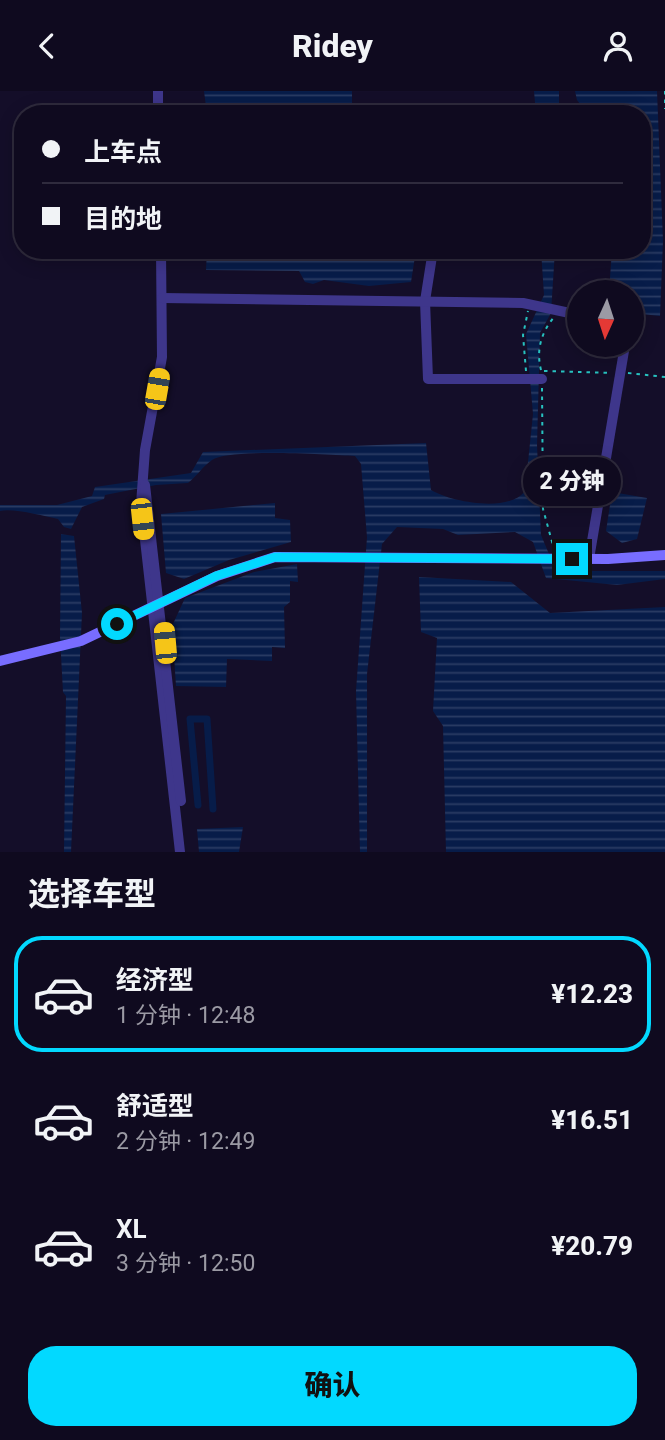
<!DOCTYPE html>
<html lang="zh">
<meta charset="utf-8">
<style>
:root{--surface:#0f0a1f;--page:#1d182c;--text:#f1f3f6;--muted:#9b9aa4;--line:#2f2b3d;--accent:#02d9ff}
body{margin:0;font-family:Roboto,"Noto Sans SC",sans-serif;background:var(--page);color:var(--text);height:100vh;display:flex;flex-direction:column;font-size:26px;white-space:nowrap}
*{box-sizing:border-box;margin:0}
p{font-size:23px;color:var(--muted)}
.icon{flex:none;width:38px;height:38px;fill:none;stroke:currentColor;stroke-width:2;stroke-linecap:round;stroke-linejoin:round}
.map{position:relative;height:761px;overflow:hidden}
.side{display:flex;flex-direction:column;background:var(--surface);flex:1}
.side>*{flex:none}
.guide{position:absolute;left:14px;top:14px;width:637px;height:154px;border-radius:28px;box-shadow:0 4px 18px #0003,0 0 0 2px var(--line);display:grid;align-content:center;height:154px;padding:0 28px;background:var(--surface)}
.needle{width:46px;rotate:183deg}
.buttons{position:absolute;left:567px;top:189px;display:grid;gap:14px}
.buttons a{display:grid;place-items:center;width:77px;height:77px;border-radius:50%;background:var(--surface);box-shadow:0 4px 18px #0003,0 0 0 2px var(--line);font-size:35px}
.end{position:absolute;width:32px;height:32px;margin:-16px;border:9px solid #02d9ff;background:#111;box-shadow:0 0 0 4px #111}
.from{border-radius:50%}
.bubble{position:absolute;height:49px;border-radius:24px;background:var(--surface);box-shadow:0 4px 18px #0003,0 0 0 2px var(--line);font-size:23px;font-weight:800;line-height:49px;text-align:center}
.car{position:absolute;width:21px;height:42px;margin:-21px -10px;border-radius:9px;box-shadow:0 0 5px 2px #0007;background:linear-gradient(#f5c518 24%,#345 0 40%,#f5c518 0 76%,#345 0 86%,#f5c518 0)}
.guide b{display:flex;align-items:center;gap:24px;height:66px;font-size:26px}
.guide b+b{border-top:2px solid var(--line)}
.guide i{width:18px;height:18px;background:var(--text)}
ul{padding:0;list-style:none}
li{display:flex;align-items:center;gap:21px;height:116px;margin:0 14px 10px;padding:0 14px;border:4px solid transparent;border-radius:28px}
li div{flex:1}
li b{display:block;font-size:26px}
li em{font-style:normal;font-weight:800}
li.current{border-color:var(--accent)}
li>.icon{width:63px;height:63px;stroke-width:1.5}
h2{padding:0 28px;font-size:32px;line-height:84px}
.cta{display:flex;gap:14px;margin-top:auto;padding:14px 28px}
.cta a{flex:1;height:80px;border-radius:28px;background:var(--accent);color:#111;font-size:28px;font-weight:800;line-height:80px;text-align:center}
header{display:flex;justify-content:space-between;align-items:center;height:91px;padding:0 28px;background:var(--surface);font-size:32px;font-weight:800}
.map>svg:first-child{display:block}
.water{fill:url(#water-rules)}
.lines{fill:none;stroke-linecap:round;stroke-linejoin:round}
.canal{stroke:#071c49;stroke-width:7}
.path{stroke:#27c2c0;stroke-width:2;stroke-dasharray:3.5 5;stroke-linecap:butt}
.tertiary{stroke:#3e368b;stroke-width:10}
.secondary{stroke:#786dff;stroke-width:10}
.route{stroke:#02d9ff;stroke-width:9}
</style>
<header><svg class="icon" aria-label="back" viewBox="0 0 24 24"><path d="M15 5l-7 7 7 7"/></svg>Ridey<svg class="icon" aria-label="person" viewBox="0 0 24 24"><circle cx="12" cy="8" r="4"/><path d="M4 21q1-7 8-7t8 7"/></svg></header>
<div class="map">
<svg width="665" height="761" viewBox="0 0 665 761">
<defs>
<pattern id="water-rules" width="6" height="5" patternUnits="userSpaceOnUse" patternTransform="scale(1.75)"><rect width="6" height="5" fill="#071c49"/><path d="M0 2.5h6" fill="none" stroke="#2b3c64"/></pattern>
</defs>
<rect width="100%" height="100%" fill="#140e29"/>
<g class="water">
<polygon points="204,0 352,0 352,23 207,23"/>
<polygon points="534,0 559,0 559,23 536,23"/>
<polygon points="575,0 657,0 663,150 660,225 632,222 632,201 609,201 612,159 642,159 642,23 588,23 577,9"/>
<polygon points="207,159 416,159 411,191 369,195 324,189 313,193 305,191 299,180 206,179"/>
<path d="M541 159H555L551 222 540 242 537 354 541 444 554 475 588 480H665V488L617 494 546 487 533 451 515 441 458 444 443 438 397 436 382 453 367 583V761H360L356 600 367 446 361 373 355 365C330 364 229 357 212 369 203 375 197 385 188 392L156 394 105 404 104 408 82 416 71 438 64 436 58 428C43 425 14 417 0 420V414H57L92 405 95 396 191 382 203 361 426 352 431 399C451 411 509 422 525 400L533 323 526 243 544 204Z"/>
<polygon points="612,401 647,407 637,448 622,452 606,440"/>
<polygon points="275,412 275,427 290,429 291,451 229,469 184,488 166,482 161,423"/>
<polygon points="61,443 74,445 82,522 71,761 64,761 66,605 63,601 60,546"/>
<polygon points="297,473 298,491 290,490 290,511 284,516 285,557 272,556 272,570 227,568 226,596 176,595 172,535 185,507 254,481"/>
<polygon points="419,486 511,491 550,522 665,516 665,761 446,761 443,635 433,620 437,547 421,541"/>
<polygon points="243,736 239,761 199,761 197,738"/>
</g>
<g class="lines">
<polyline class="canal" points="198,714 190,628 207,628 213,718"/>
<g class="path">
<polyline points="665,0 665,18"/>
<path d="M541 279C536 259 541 242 554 226"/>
<polyline points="526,280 523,244 528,220"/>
<polyline points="544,280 612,282"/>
<polyline points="628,282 665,286"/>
<polyline points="542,297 543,418 554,458"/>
</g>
<g class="tertiary">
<polyline points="158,0 158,23"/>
<polyline points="161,159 162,266 145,359 141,413 180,761"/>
<polyline points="433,159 425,210 428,288 542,288"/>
<polyline points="162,207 523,212 579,224"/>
<polyline points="145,394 181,710"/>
<polyline points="589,468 625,254"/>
</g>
<polyline class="secondary" points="0,570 81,550 217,485 275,466 608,468 665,464"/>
</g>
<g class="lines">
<polyline class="route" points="117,533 216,485 275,466 572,468"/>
</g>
</svg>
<div class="buttons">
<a><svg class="needle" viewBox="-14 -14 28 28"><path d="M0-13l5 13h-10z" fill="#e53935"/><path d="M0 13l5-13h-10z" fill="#9b9aa4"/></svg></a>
</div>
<i class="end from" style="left:117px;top:533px"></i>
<i class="end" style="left:572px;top:468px"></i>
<div class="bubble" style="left:523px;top:366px;width:98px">2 分钟</div>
<i class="car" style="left:157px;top:298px;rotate:10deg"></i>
<i class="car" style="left:142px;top:428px;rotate:174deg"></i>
<i class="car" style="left:165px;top:552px;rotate:355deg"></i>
<div class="guide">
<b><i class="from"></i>上车点</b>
<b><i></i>目的地</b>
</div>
</div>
<section class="side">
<h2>选择车型</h2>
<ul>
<li class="current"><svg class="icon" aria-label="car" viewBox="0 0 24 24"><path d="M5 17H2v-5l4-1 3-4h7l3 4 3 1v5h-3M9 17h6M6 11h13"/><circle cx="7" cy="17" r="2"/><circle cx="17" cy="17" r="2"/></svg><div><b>经济型</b><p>1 分钟 · 12:48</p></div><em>¥12.23</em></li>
<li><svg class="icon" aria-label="car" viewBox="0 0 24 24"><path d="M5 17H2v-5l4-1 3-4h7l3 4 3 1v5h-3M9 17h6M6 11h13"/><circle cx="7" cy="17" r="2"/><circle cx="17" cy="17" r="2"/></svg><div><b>舒适型</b><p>2 分钟 · 12:49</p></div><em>¥16.51</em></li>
<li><svg class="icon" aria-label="car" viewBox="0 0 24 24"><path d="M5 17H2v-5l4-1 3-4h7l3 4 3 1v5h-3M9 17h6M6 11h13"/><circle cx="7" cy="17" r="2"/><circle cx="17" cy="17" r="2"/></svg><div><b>XL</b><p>3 分钟 · 12:50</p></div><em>¥20.79</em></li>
</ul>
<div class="cta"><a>确认</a></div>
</section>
